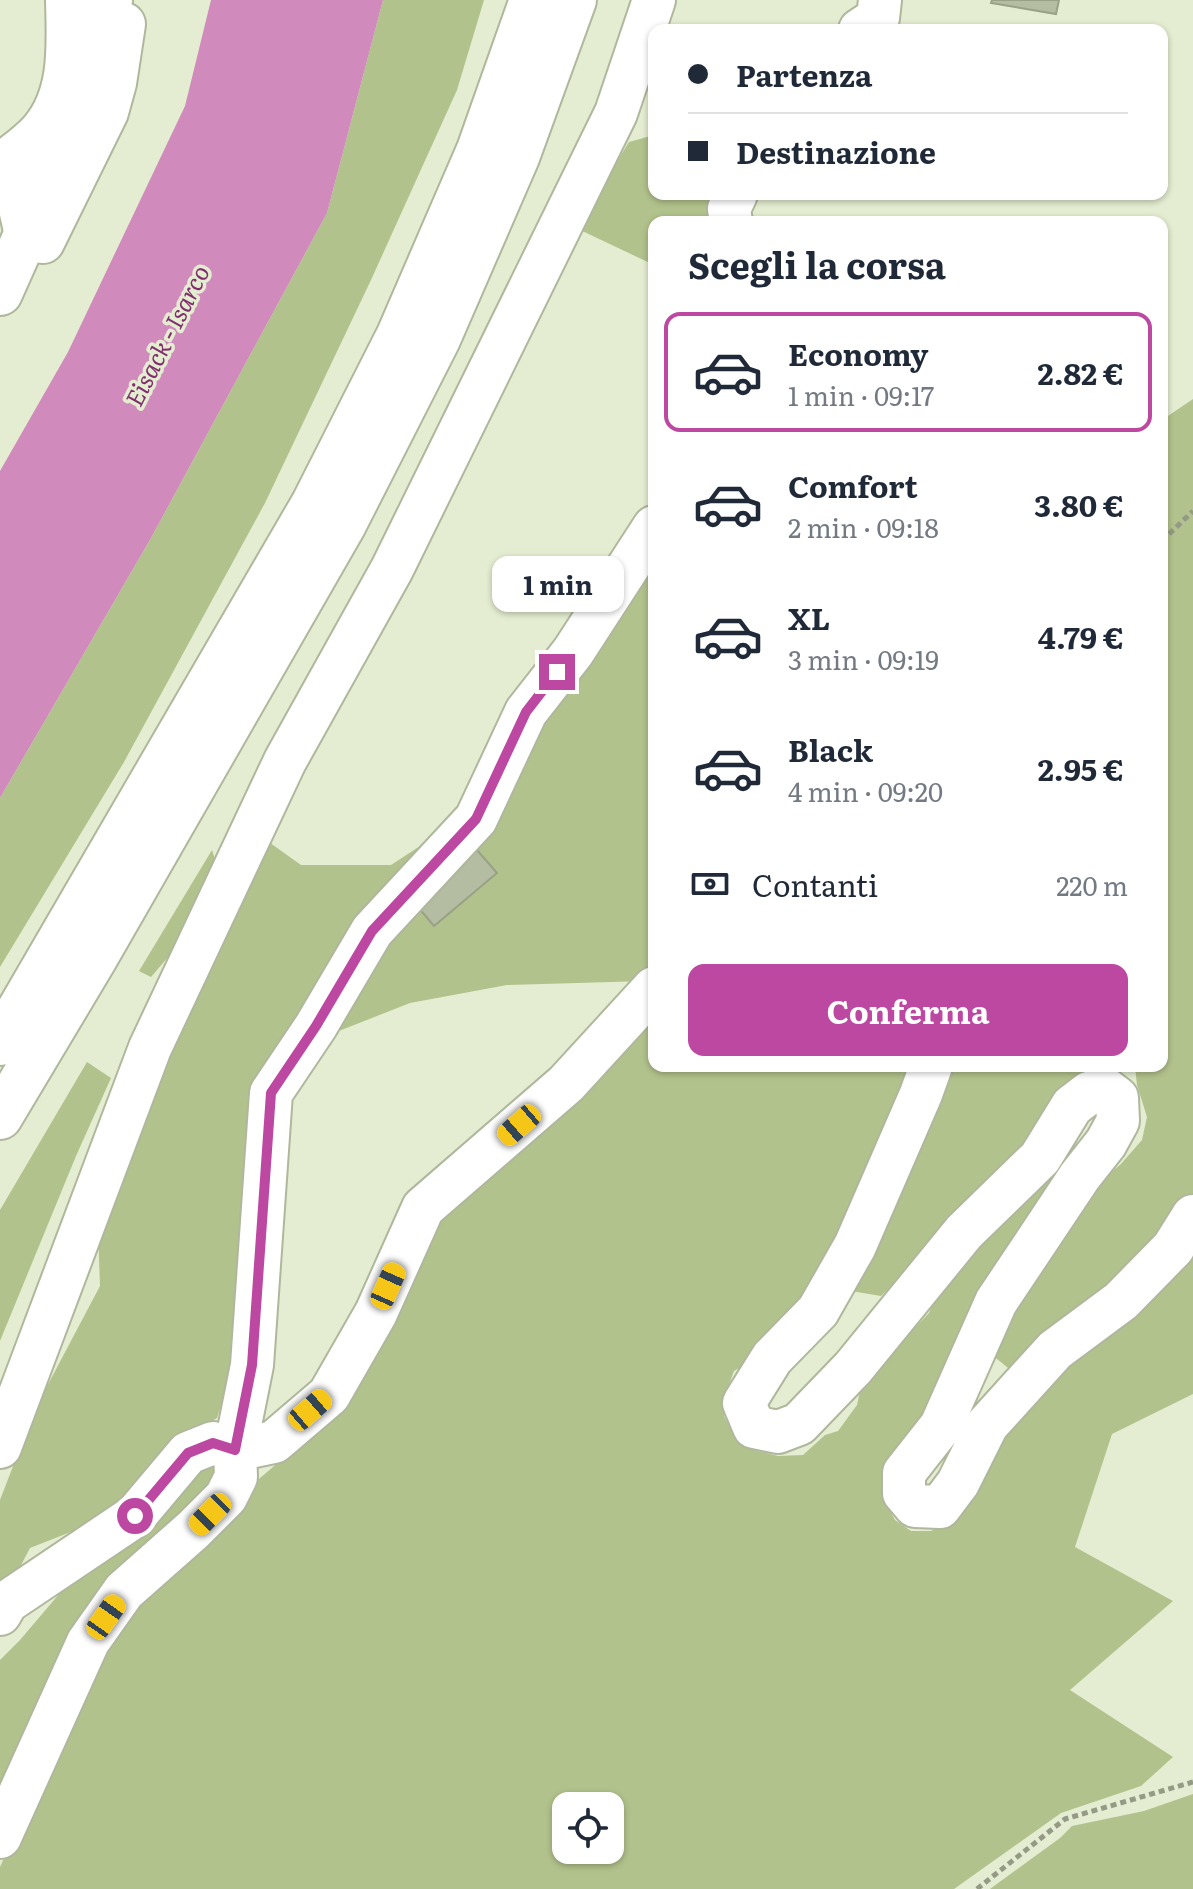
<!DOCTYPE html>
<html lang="it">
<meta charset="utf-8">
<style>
:root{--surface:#fff;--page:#f2f2f3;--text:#1f2937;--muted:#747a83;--line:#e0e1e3;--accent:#bc48a1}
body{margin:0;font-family:Literata,serif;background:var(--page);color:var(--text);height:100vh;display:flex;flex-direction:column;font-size:30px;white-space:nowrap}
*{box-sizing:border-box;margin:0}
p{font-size:26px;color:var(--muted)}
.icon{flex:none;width:44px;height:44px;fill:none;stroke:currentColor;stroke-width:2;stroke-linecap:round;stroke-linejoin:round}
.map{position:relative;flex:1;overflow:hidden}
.side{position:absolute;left:648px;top:216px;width:520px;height:856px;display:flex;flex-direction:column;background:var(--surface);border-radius:16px;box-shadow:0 2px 6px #0004}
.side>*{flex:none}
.top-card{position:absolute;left:648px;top:24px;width:520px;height:176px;border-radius:16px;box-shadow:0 2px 6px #0004;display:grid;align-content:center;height:176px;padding:0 40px;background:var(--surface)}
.fabs{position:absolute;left:552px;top:1792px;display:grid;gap:16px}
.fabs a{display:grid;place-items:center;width:72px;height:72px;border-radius:16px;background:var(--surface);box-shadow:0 2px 6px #0004;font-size:40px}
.end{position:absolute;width:36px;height:36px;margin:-18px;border:10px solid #bc48a1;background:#fff;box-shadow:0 0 0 4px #fff}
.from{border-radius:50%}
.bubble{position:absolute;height:56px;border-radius:16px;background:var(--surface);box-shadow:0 2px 6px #0004;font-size:26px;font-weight:700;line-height:56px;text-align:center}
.car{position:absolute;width:24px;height:48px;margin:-24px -12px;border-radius:10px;box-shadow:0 0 6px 2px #0007;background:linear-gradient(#f5c518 24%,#345 0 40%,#f5c518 0 76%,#345 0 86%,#f5c518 0)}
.top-card b{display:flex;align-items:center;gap:28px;height:76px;font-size:30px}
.top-card b+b{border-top:2px solid var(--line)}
.top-card i{width:20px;height:20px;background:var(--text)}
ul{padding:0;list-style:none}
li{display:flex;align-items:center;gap:24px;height:120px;margin:0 16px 12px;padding:0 24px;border:4px solid transparent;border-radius:16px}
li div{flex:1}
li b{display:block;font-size:30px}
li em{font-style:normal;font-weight:700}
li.on{border-color:var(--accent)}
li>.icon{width:72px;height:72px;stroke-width:1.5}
h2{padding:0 40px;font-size:36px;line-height:96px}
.pay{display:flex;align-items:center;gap:20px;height:88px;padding:0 40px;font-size:30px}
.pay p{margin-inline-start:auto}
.cta{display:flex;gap:16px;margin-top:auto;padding:16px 40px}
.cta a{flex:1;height:92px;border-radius:16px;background:var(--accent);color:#fff;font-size:32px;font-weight:700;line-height:92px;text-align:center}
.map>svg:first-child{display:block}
.green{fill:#b2c28c;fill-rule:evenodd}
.water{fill:#d08abc}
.building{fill:#b4bca1;stroke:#99a186;stroke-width:2}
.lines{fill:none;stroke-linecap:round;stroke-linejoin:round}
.minor-casing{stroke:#afb79c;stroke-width:46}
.highway-casing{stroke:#afb79c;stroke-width:48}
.path{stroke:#949a85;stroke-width:5;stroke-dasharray:6 4;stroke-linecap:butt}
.minor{stroke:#fff;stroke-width:42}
.highway{stroke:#fff;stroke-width:44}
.route{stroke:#bc48a1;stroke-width:10}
.labels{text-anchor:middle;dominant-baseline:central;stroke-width:7;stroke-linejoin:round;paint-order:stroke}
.water-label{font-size:24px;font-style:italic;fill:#802e6d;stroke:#e4edd1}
</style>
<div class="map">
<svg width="1193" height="1889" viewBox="0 0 1193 1889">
<rect width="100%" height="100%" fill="#e4edd1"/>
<g class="green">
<polygon points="383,0 484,0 457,90 371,280 265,503 124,762 0,967 0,798 151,538 327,213"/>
<polygon points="654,135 654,194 754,194 750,222 654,222 654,265 576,228 629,142"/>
<polygon points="1193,399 1193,1197 1174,1224 1013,1372 986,1350 1085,1192 1120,1165 1142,1140 1147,1117 1137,1085 1135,1066 1162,1066 1162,420"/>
<polygon points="654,500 654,971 646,981 507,985 410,1003 283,1053 230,1377 217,1418 191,1433 158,1471 91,1524 30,1548 8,1590 0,1601 0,1500 35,1409 100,1286 98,1232 169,1047 230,929 266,840 301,865 391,865 463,818 604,590"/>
<polygon points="212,850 218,869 186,936 151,977 139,971"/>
<path d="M654 1001V1066H919L807 1310 768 1352 734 1371 725 1395 724 1416 734 1435 754 1450 778 1456 803 1455 825 1435 838 1431 857 1405 863 1377 885 1345 907 1336 929 1313 943 1278 1066 1146 1081 1163 943 1398 891 1460 882 1496 895 1520 911 1531H931L954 1518 996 1429 1193 1245V1394L1112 1434 1075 1547 1173 1601 1070 1690 1173 1757 1141 1786 1061 1813 954 1889H0V1867L93 1658 134 1601 252 1485 302 1442 439 1214 504 1155 560 1118 614 1044ZM566 1806H610V1850H566Z"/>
<polygon points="87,1062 111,1078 76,1156 0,1341 0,1210"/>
<polygon points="952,1066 1098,1066 1046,1131 937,1242 881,1296 845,1290 868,1238 946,1089"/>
<polygon points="222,1462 224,1480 117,1582 0,1817 0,1660 20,1640 77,1573 183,1473"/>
<polygon points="1193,1794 1193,1889 990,1889 1060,1838 1072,1826 1144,1811"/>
</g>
<polygon class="water" points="211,0 383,0 327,213 151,538 0,798 0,471 68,352 185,106"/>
<g class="building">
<polygon points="992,0 1059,0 1056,14 991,3"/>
<polygon points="470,842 497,873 434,926 407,894"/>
</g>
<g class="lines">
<g class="minor-casing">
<g id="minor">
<polyline points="860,30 878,18 880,0"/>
<polyline points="9,159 26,235 43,242 107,112 115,83 124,24"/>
<polyline points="731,222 729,209 736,194"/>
<polyline points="931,1066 921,1094 855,1246 818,1311 772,1358 744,1403 754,1427 778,1432 799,1424 853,1368 964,1232 1040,1158 1072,1106 1089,1093 1104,1088 1117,1098 1118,1121 1106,1143 1080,1176 996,1302 941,1426 904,1473 904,1493 915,1506 940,1507 958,1483 987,1425 1055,1350 1121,1301 1173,1248 1193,1216"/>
<polyline points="0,1447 150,1048 285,761 392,569 616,113 654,0"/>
<polyline points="0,1614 7,1602 135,1516 188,1453 213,1443 235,1450 274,1442 329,1395 376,1313 423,1208 566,1084 654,988"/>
<polyline points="0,1837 88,1642 124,1591 193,1530 226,1497 236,1477 235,1450 252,1365 271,1093 316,1026 372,931 476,819 526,712 573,652 654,527"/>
</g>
</g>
<g class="highway-casing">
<g id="highway">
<path d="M0 167C14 155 30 145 42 131 73 95 69 44 68 0"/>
<polyline points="0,293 87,98 99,59 110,0"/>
<polyline points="0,1043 314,503 399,335 479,150 532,0"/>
<polyline points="0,1117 95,958 344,524 438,339 517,157 574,0"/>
</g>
</g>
<g class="path">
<polyline points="1162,541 1193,511"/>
<polyline points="977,1889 1065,1819 1193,1782"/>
</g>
<use href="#minor" class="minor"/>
<use href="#highway" class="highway"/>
</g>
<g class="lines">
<polyline class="route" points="135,1516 188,1453 213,1443 235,1450 252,1365 271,1093 316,1026 372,931 476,819 526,712 557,672"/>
</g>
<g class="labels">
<g class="water-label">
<text transform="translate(166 335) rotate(-63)">Eisack - Isarco</text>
</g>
</g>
</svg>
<div class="fabs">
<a><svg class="icon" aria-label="locate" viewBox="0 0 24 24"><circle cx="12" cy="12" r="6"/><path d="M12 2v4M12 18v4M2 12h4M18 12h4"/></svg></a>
</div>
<i class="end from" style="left:135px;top:1516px"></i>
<i class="end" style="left:557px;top:672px"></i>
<div class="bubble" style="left:492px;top:556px;width:132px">1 min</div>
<i class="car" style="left:519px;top:1125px;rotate:229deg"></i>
<i class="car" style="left:388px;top:1286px;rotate:24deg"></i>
<i class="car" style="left:310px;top:1410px;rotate:49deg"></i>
<i class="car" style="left:210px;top:1514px;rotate:225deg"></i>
<i class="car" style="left:106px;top:1617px;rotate:35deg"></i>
<div class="top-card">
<b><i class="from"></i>Partenza</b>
<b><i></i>Destinazione</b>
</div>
<section class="side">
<h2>Scegli la corsa</h2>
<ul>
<li class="on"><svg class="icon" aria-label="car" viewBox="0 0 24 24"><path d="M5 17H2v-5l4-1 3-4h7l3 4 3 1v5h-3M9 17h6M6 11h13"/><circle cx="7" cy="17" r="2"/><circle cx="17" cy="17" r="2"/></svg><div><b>Economy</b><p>1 min · 09:17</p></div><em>2.82 €</em></li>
<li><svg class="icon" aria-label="car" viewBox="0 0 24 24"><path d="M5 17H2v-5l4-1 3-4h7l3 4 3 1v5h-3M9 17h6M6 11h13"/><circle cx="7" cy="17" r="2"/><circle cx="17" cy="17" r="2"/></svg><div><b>Comfort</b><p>2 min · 09:18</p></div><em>3.80 €</em></li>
<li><svg class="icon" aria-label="car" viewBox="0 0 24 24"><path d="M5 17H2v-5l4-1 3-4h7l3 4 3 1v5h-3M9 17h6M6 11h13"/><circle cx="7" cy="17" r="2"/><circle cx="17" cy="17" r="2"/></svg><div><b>XL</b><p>3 min · 09:19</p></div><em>4.79 €</em></li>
<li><svg class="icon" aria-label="car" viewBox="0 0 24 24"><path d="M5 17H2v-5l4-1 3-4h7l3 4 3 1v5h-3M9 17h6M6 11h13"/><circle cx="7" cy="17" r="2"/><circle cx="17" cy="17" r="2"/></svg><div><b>Black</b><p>4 min · 09:20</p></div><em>2.95 €</em></li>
</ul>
<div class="pay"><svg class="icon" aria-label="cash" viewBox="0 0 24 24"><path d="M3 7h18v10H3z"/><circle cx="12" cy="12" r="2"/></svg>Contanti<p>220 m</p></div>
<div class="cta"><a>Conferma</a></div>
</section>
</div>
